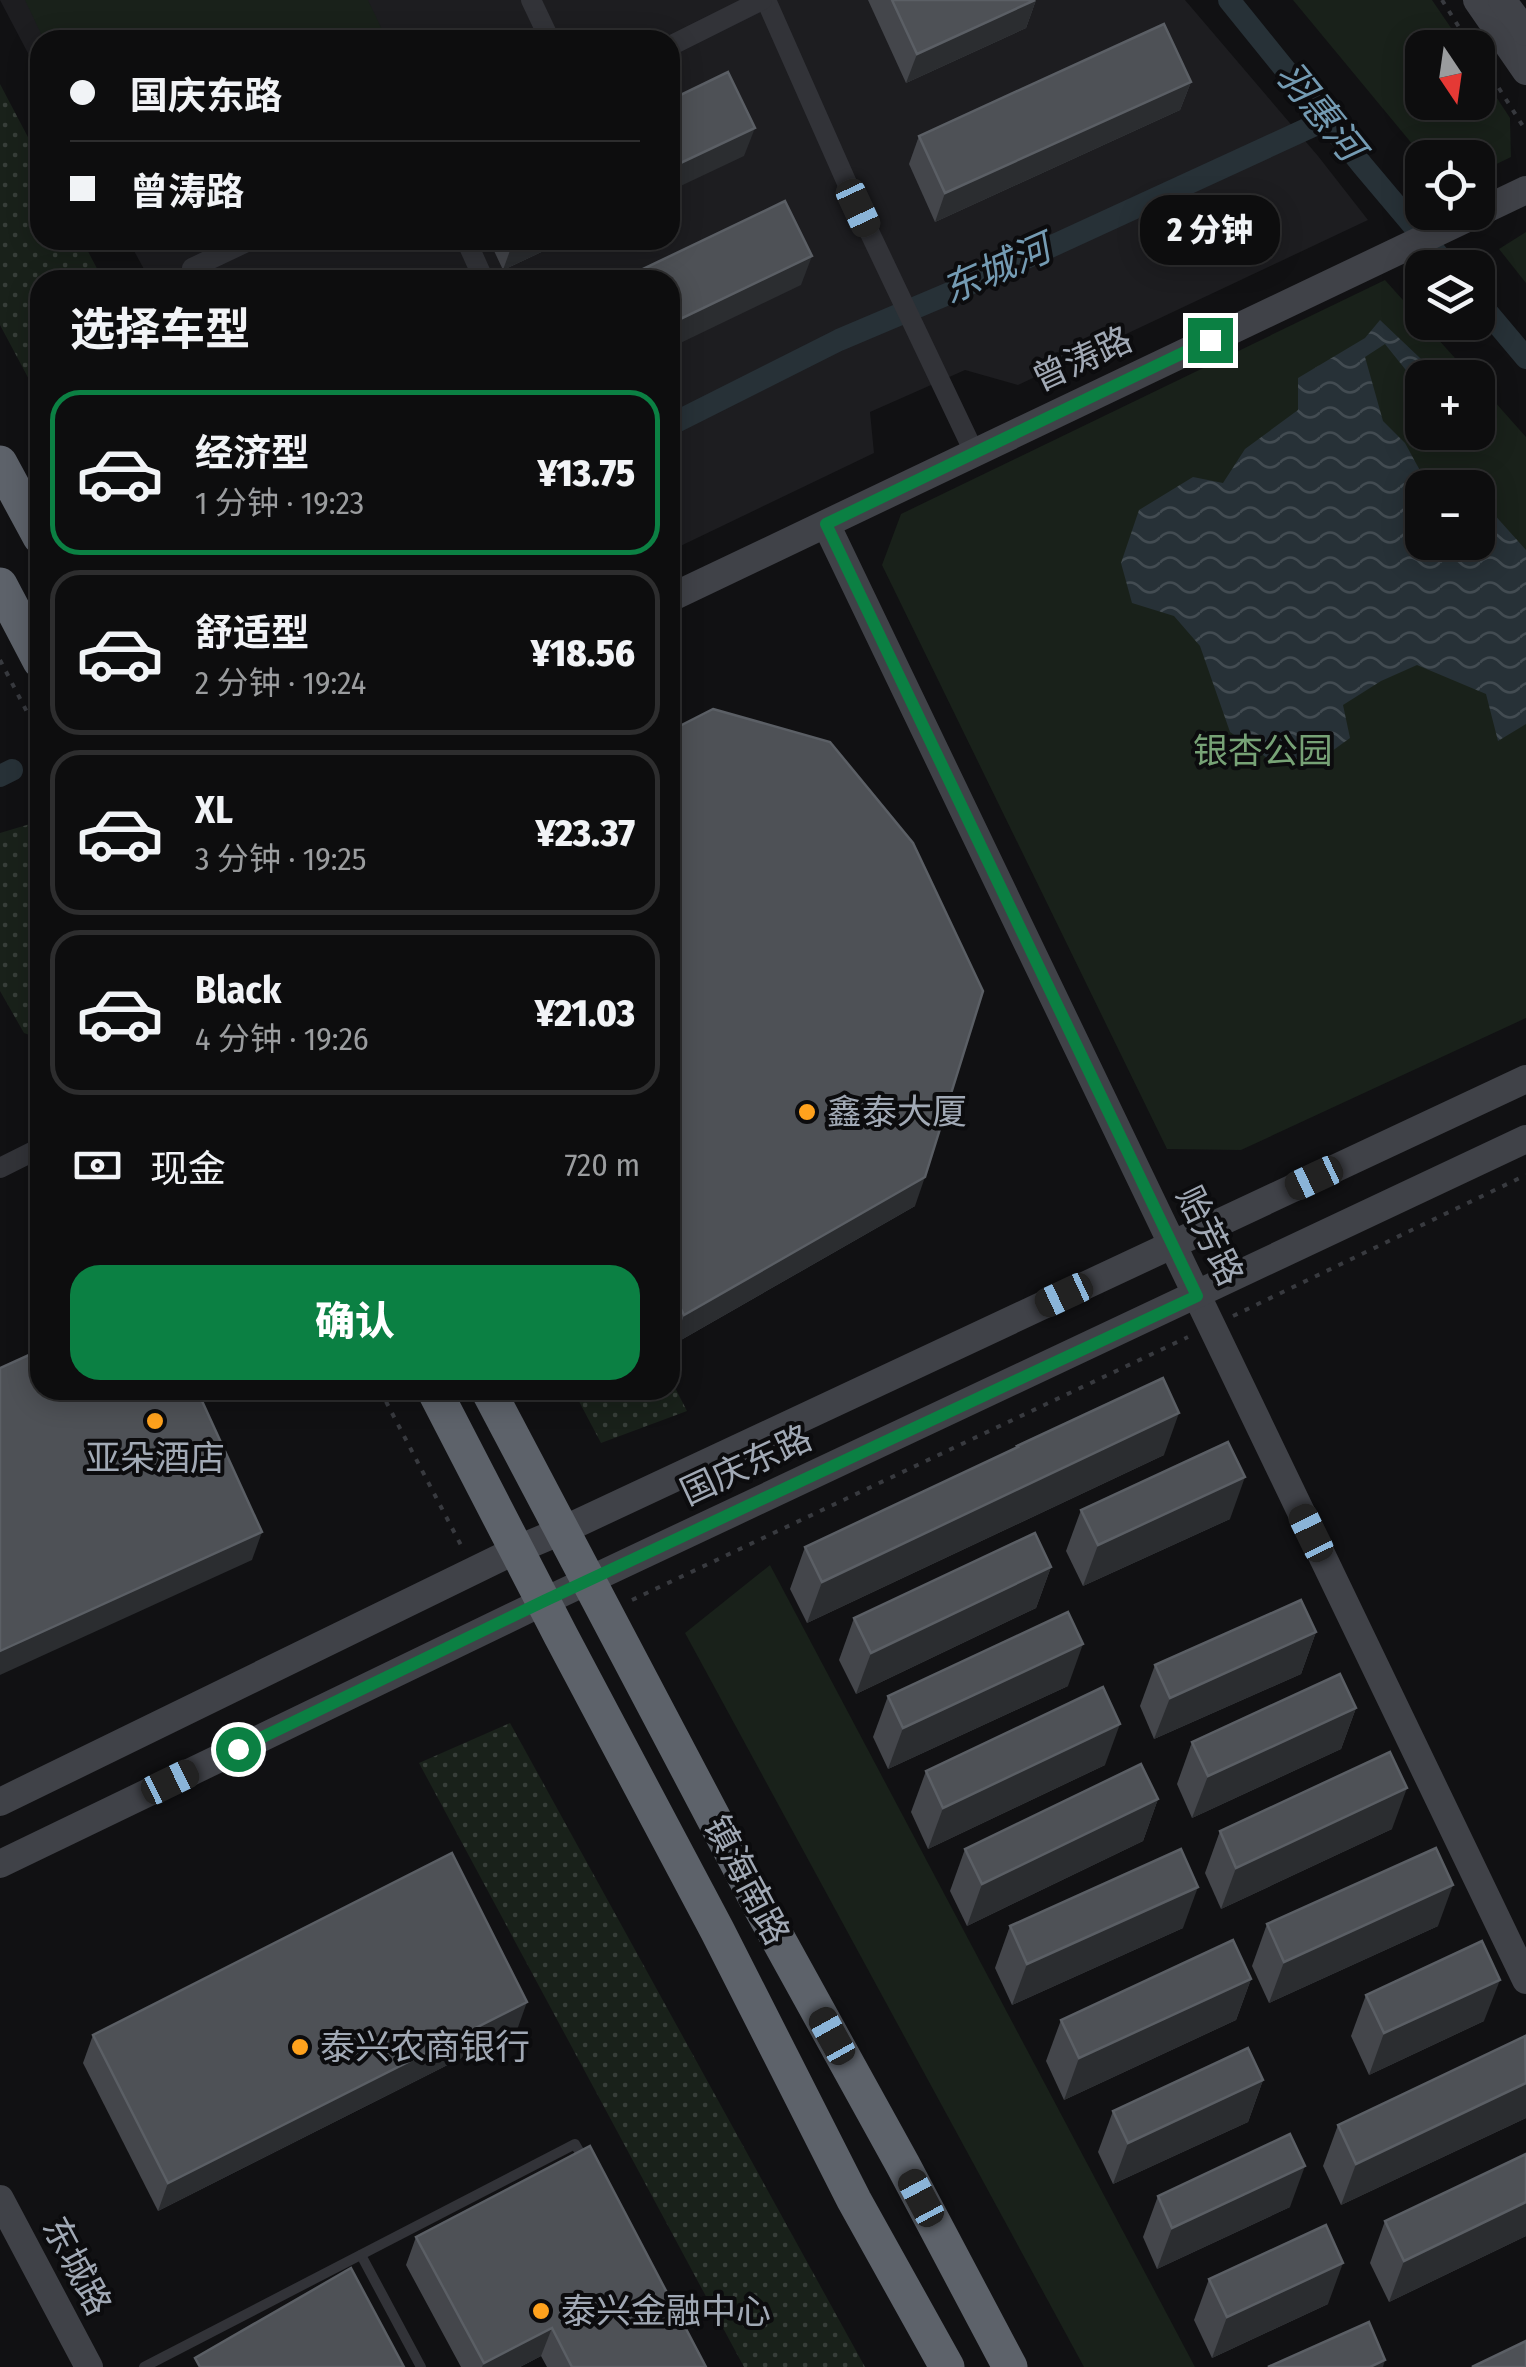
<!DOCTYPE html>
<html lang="zh">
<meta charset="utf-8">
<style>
:root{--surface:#0d0d0e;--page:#1b1b1c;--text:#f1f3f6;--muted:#9a9c9e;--line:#2d2d2e;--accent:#0b8043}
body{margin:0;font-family:"Fira Sans Condensed","Noto Sans SC",sans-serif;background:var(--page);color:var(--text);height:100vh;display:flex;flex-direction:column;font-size:38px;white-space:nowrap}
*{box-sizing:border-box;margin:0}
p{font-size:32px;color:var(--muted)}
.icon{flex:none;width:55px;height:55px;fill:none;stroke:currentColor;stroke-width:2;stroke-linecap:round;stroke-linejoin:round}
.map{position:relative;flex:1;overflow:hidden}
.drawer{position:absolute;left:30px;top:270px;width:650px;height:1130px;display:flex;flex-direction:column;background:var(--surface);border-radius:30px;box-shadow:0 5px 25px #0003,0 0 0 2px var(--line)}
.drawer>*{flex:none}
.top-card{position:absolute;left:30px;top:30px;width:650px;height:220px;border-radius:30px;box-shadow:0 5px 25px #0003,0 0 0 2px var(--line);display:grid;align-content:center;height:220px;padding:0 40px;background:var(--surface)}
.needle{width:65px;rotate:167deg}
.tools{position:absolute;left:1405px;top:30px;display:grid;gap:20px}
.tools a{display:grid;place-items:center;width:90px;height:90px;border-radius:20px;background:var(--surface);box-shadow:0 5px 25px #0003,0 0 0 2px var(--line);font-size:50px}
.end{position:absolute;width:45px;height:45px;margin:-22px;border:12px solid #0b8043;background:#fff;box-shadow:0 0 0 5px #fff}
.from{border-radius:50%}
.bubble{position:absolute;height:70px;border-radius:30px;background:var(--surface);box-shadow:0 5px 25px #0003,0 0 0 2px var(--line);font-size:32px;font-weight:800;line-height:70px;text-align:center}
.car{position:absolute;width:30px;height:60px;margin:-30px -15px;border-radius:12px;box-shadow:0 0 8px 2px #0007;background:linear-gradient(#222 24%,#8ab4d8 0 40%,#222 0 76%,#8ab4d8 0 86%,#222 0)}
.top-card b{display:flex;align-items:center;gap:35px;height:95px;font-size:38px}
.top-card b+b{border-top:2px solid var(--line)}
.top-card i{width:25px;height:25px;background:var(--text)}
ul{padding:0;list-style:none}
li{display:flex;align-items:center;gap:30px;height:165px;margin:0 20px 15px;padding:0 20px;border:5px solid var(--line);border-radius:30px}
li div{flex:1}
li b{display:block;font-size:38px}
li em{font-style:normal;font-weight:800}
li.active{border-color:var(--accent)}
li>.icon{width:90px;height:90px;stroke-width:1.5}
h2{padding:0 40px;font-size:45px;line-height:120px}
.pay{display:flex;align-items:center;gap:25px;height:110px;padding:0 40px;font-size:38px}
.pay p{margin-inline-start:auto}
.button{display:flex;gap:20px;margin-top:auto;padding:20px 40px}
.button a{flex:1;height:115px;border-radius:30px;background:var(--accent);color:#fff;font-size:40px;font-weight:800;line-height:115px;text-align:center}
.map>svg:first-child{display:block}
.built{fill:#1d1d20}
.grass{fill:url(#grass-dots)}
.green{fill:#19211a;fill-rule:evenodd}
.water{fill:url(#water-waves)}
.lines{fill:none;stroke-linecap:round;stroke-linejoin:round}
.canal{stroke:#273137;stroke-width:22}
.path{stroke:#383a3f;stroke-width:4;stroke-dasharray:5 8;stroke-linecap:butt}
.lane{stroke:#323338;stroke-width:10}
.street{stroke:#323338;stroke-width:20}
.secondary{stroke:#404248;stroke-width:28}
.highway{stroke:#5d626a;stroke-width:35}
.wall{fill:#44464b}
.shaded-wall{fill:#2b2d30}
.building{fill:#4e5156;stroke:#5b5f65;stroke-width:2.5}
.route{stroke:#0b8043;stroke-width:12}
.poi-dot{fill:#ffa21d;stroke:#0c0c0e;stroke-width:4}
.labels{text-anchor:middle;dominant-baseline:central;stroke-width:8;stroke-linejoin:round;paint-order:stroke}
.street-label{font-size:35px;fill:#a1a9b5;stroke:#0c0c0e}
.park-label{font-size:35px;fill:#77a276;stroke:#0c0c0e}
.poi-label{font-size:35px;fill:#a1a9b5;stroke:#0c0c0e;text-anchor:start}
.water-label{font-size:38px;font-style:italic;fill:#749bb3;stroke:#0c0c0e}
</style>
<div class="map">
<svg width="1526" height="2367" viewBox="0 0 1526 2367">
<defs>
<pattern id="grass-dots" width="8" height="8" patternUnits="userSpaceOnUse" patternTransform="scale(2.5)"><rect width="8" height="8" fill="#19211a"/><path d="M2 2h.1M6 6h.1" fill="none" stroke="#373e39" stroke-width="1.8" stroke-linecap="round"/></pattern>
<pattern id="water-waves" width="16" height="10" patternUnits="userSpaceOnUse" patternTransform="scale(2.5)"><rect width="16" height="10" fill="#273137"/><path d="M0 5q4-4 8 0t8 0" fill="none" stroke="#434c52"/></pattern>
</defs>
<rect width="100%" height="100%" fill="#111113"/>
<polygon class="built" points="0,0 1185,0 1318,156 1368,220 1018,385 965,370 870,412 874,453 670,551 670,280 150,280 128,240 670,240 670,40 40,40 40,76"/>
<g class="grass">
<polygon points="0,84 40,160 40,240 82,240 103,280 40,280 40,400 0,325"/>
<polygon points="40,821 40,1041 38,1038 24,1033 0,991 0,833"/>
<polygon points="670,1378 687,1411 601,1443 573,1390 670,1390"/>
<polygon points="510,1723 865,2367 744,2367 419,1763"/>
</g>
<g class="green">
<polygon points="25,0 368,0 387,40 44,40"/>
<polygon points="1293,0 1432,0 1464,47 1422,48 1422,102 1478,102 1478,69 1510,118 1511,157 1478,173 1478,158 1423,157"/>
<polygon points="1526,232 1526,283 1499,249"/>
<path d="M1385 280 1472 377 1422 378V432H1478V383L1526 437V1018L1241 1150 1167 1149 882 565 901 514ZM1422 488H1478V542H1422Z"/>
<polygon points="770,1565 1195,2367 1084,2367 685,1633"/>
</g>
<polygon class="water" points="1380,320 1440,377 1409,374 1385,344 1365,357 1383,421 1405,443 1429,487 1422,488 1422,542 1478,542 1478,500 1483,502 1526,550 1526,724 1498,741 1486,694 1417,665 1381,681 1343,705 1350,738 1317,762 1279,766 1230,732 1200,646 1174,616 1132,603 1121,563 1139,510 1193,477 1223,483 1245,449 1298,410 1298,378 1365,338"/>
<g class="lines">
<g class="canal">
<polyline points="1229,0 1363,166 1449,268"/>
<polyline points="1478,301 1526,358"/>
<polyline points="670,425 839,340 950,293 1326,120"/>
<polyline points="0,776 12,770"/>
</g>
<g class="path">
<polyline points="1442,0 1472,48"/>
<polyline points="1478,55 1526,131"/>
<polyline points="0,660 40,737"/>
<polyline points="1233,1316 1526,1175"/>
<polyline points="380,1390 463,1549"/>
<polyline points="632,1600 1188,1337"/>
</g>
<g class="lane">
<polyline points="361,2255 421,2367"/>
<polyline points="144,2367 575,2144 584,2160"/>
</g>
<g class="street">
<polyline points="531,0 550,40"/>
<polyline points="766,0 858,208 974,452"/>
<polyline points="670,46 762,0"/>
<polyline points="466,240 484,280"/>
<polyline points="192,268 251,240"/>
<polyline points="0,1168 40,1148"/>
</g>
<g class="secondary">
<polyline points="1477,0 1526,71"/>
<polyline points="1502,0 1526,32"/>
<polyline points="826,524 1526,1980"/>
<polyline points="670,598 1526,190"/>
<polyline points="0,1802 516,1550 561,1531 1526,1079"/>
<polyline points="0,1864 545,1601 1526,1139"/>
<polyline points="0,2199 89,2367"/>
</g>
<g class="highway">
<polyline points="0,463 40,537"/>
<polyline points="0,585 40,661"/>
<polyline points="434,1390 561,1636 717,1930 854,2200 947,2367"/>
<polyline points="488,1390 761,1908 903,2165 1010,2367"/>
</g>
</g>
<g class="wall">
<polygon points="868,0 1036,0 1026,28 906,83"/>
<polygon points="1191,82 1180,110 935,222 909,164 919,136"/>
<polygon points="489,240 567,240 503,270"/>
<polygon points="670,731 915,1206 674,1344 670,1336"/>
<polygon points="1017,1446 1164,1455 807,1623 790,1589 805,1547 1016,1448"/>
<polygon points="1081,1510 1230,1519 1083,1586 1066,1551"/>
<polygon points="1051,1567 1036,1608 856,1694 839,1660 854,1618"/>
<polygon points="1316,1632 1301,1674 1154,1739 1140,1706 1155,1665"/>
<polygon points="1068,1686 888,1769 873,1737 888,1696"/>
<polygon points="1356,1708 1341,1749 1192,1818 1177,1784 1192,1742"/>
<polygon points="1105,1765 928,1849 911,1812 926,1771"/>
<polygon points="1158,1799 1143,1841 967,1926 950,1891 965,1849"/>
<polygon points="1392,1829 1221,1909 1205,1873 1220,1831"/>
<polygon points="1267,1924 1438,1926 1269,2003 1252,1966"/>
<polygon points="1010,1926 1183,1928 1012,2005 995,1968"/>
<polygon points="1251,1979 1236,2020 1064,2100 1046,2061 1061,2020"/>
<polygon points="1366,1995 1484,2021 1369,2075 1351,2036"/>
<polygon points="517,2030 158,2211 83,2063 93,2035"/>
<polygon points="1526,2038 1526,2118 1341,2205 1323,2166 1338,2125"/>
<polygon points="1263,2080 1248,2122 1113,2184 1098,2152 1113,2111"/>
<polygon points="1526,2154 1526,2236 1389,2302 1370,2263 1385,2221"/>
<polygon points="1158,2196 1290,2207 1157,2269 1143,2237"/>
<polygon points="416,2237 706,2367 547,2367 541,2356 520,2367 461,2367 406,2265"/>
<polygon points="1209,2279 1328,2304 1212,2358 1194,2320"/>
</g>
<g class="shaded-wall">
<polygon points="1036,0 1026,28 906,83 917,54"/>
<polygon points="1191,82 1180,110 935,222 945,193"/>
<polygon points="755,128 744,156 670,191 670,168"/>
<polygon points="517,240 567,240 503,270 513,242"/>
<polygon points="812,256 801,285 670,348 670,324"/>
<polygon points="925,1177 915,1206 674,1344 684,1315"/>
<polygon points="1179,1413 1164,1455 807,1623 822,1582"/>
<polygon points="1245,1477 1230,1519 1083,1586 1098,1545"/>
<polygon points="262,1532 252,1560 0,1675 0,1651"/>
<polygon points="1051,1567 1036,1608 856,1694 871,1653"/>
<polygon points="1316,1632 1301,1674 1154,1739 1170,1698"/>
<polygon points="1083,1644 1068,1686 888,1769 903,1728"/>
<polygon points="1356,1708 1341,1749 1192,1818 1208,1776"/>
<polygon points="1120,1724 1105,1765 928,1849 943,1808"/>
<polygon points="1407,1788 1392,1829 1221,1909 1236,1868"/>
<polygon points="1158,1799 1143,1841 967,1926 982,1884"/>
<polygon points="1453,1885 1438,1926 1269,2003 1284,1962"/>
<polygon points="1198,1887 1183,1928 1012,2005 1027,1964"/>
<polygon points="1251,1979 1236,2020 1064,2100 1079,2058"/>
<polygon points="1500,1980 1484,2021 1369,2075 1384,2033"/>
<polygon points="527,2002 517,2030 158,2211 168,2183"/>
<polygon points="1263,2080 1248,2122 1113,2184 1128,2143"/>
<polygon points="1526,2083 1526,2118 1341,2205 1356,2164"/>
<polygon points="1305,2166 1290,2207 1157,2269 1172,2228"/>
<polygon points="1526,2202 1526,2236 1389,2302 1404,2261"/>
<polygon points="1343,2263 1328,2304 1212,2358 1227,2317"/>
<polygon points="552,2328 541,2356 520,2367 482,2367 484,2363"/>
<polygon points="1385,2360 1383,2367 1370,2367"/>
</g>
<g class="building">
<polygon points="892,0 1035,0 917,54"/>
<polygon points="1164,24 1191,82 945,193 919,136"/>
<polygon points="728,72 755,128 670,168 670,100"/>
<polygon points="785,201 812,256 670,324 670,280 620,280"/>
<polygon points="713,709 830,742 913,843 983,991 925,1177 684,1315 670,1287 670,731"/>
<polygon points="40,1350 40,1390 197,1390 262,1532 0,1651 0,1368"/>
<polygon points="1163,1378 1179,1413 822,1582 805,1547 1018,1447 1017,1446"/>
<polygon points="1228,1442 1245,1477 1098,1545 1081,1510"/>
<polygon points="1035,1533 1051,1567 871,1653 854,1618"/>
<polygon points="1301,1600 1316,1632 1170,1698 1155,1665"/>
<polygon points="1068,1612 1083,1644 903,1728 888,1696"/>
<polygon points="1340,1674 1356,1708 1208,1776 1192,1742"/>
<polygon points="1103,1687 1120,1724 943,1808 926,1771"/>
<polygon points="1390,1752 1407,1788 1236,1868 1220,1831"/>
<polygon points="1141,1764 1158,1799 982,1884 965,1849"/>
<polygon points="1436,1848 1453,1885 1284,1962 1267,1924"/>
<polygon points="1181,1849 1198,1887 1027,1964 1010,1926"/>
<polygon points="452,1853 527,2002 168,2183 93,2035"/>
<polygon points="1233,1940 1251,1979 1079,2058 1061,2020"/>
<polygon points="1482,1941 1500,1980 1384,2033 1366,1995"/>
<polygon points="1525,2036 1526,2083 1356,2164 1338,2125"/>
<polygon points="1248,2048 1263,2080 1128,2143 1113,2111"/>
<polygon points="1290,2134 1305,2166 1172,2228 1158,2196"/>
<polygon points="590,2146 706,2367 572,2367 552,2328 484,2363 416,2237"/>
<polygon points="1526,2154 1526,2202 1404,2261 1385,2221"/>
<polygon points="1326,2225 1343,2263 1227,2317 1209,2279"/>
<polygon points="351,2268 404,2367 200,2367 195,2358"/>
<polygon points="1369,2322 1385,2360 1370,2367 1268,2367"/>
<polygon points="1526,2341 1526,2367 1472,2367"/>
</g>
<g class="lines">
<polyline class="route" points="238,1749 544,1601 1197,1296 826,524 1210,340"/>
</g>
<g class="poi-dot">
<circle cx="807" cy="1112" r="10"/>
<circle cx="155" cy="1421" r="10"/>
<circle cx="300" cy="2047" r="10"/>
<circle cx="541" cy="2311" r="10"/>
</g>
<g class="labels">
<g class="street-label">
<text transform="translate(1082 359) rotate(-25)">曾涛路</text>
<text transform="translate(1210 1236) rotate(64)">贻芳路</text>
<text transform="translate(746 1465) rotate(-25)">国庆东路</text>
<text transform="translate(747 1880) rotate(62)">镇海南路</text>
<text transform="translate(77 2266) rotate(62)">东城路</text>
</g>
<g class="park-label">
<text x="1263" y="751">银杏公园</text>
</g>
<g class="poi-label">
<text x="827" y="1112">鑫泰大厦</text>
<text x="155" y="1458" text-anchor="middle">亚朵酒店</text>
<text x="320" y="2047">泰兴农商银行</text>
<text x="561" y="2311">泰兴金融中心</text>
</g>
<g class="water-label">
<text transform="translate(1320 111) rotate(51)">羽惠河</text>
<text transform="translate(996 269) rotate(-24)">东城河</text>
</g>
</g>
</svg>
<div class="tools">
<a><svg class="needle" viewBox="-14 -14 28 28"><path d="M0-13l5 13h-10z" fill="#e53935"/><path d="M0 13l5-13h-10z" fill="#9a9c9e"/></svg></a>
<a><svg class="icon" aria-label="locate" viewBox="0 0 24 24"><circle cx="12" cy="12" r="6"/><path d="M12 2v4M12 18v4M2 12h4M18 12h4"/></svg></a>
<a><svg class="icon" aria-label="layers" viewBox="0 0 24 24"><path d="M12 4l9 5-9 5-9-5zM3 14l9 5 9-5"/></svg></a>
<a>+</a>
<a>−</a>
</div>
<i class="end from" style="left:238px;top:1749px"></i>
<i class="end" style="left:1210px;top:340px"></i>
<div class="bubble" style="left:1140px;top:195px;width:140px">2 分钟</div>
<i class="car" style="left:858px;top:208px;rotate:155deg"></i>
<i class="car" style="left:1314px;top:1178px;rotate:245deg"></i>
<i class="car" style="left:1064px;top:1295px;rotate:245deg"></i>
<i class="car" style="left:1311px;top:1533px;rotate:334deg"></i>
<i class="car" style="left:170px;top:1782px;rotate:64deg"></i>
<i class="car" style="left:832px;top:2036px;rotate:331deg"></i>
<i class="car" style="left:921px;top:2198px;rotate:332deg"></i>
<div class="top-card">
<b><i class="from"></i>国庆东路</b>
<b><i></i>曾涛路</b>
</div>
<section class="drawer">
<h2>选择车型</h2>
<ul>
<li class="active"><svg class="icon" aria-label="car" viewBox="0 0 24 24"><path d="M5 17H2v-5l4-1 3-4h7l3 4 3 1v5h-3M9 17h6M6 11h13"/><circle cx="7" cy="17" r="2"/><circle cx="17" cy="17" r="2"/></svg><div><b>经济型</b><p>1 分钟 · 19:23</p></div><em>¥13.75</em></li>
<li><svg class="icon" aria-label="car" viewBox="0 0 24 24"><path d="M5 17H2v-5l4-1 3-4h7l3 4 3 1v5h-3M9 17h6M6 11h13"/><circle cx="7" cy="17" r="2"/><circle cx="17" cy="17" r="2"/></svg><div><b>舒适型</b><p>2 分钟 · 19:24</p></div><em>¥18.56</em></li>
<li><svg class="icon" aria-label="car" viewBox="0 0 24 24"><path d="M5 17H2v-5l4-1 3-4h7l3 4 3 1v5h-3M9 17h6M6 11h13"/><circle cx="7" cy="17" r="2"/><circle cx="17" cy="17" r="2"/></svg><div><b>XL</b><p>3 分钟 · 19:25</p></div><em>¥23.37</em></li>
<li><svg class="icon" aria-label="car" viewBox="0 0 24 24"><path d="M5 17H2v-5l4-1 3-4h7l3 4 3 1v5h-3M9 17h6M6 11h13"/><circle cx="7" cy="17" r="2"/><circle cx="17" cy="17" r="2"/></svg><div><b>Black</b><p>4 分钟 · 19:26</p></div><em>¥21.03</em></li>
</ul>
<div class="pay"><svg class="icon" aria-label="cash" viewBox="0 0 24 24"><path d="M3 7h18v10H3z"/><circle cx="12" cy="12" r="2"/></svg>现金<p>720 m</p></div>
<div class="button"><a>确认</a></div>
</section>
</div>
